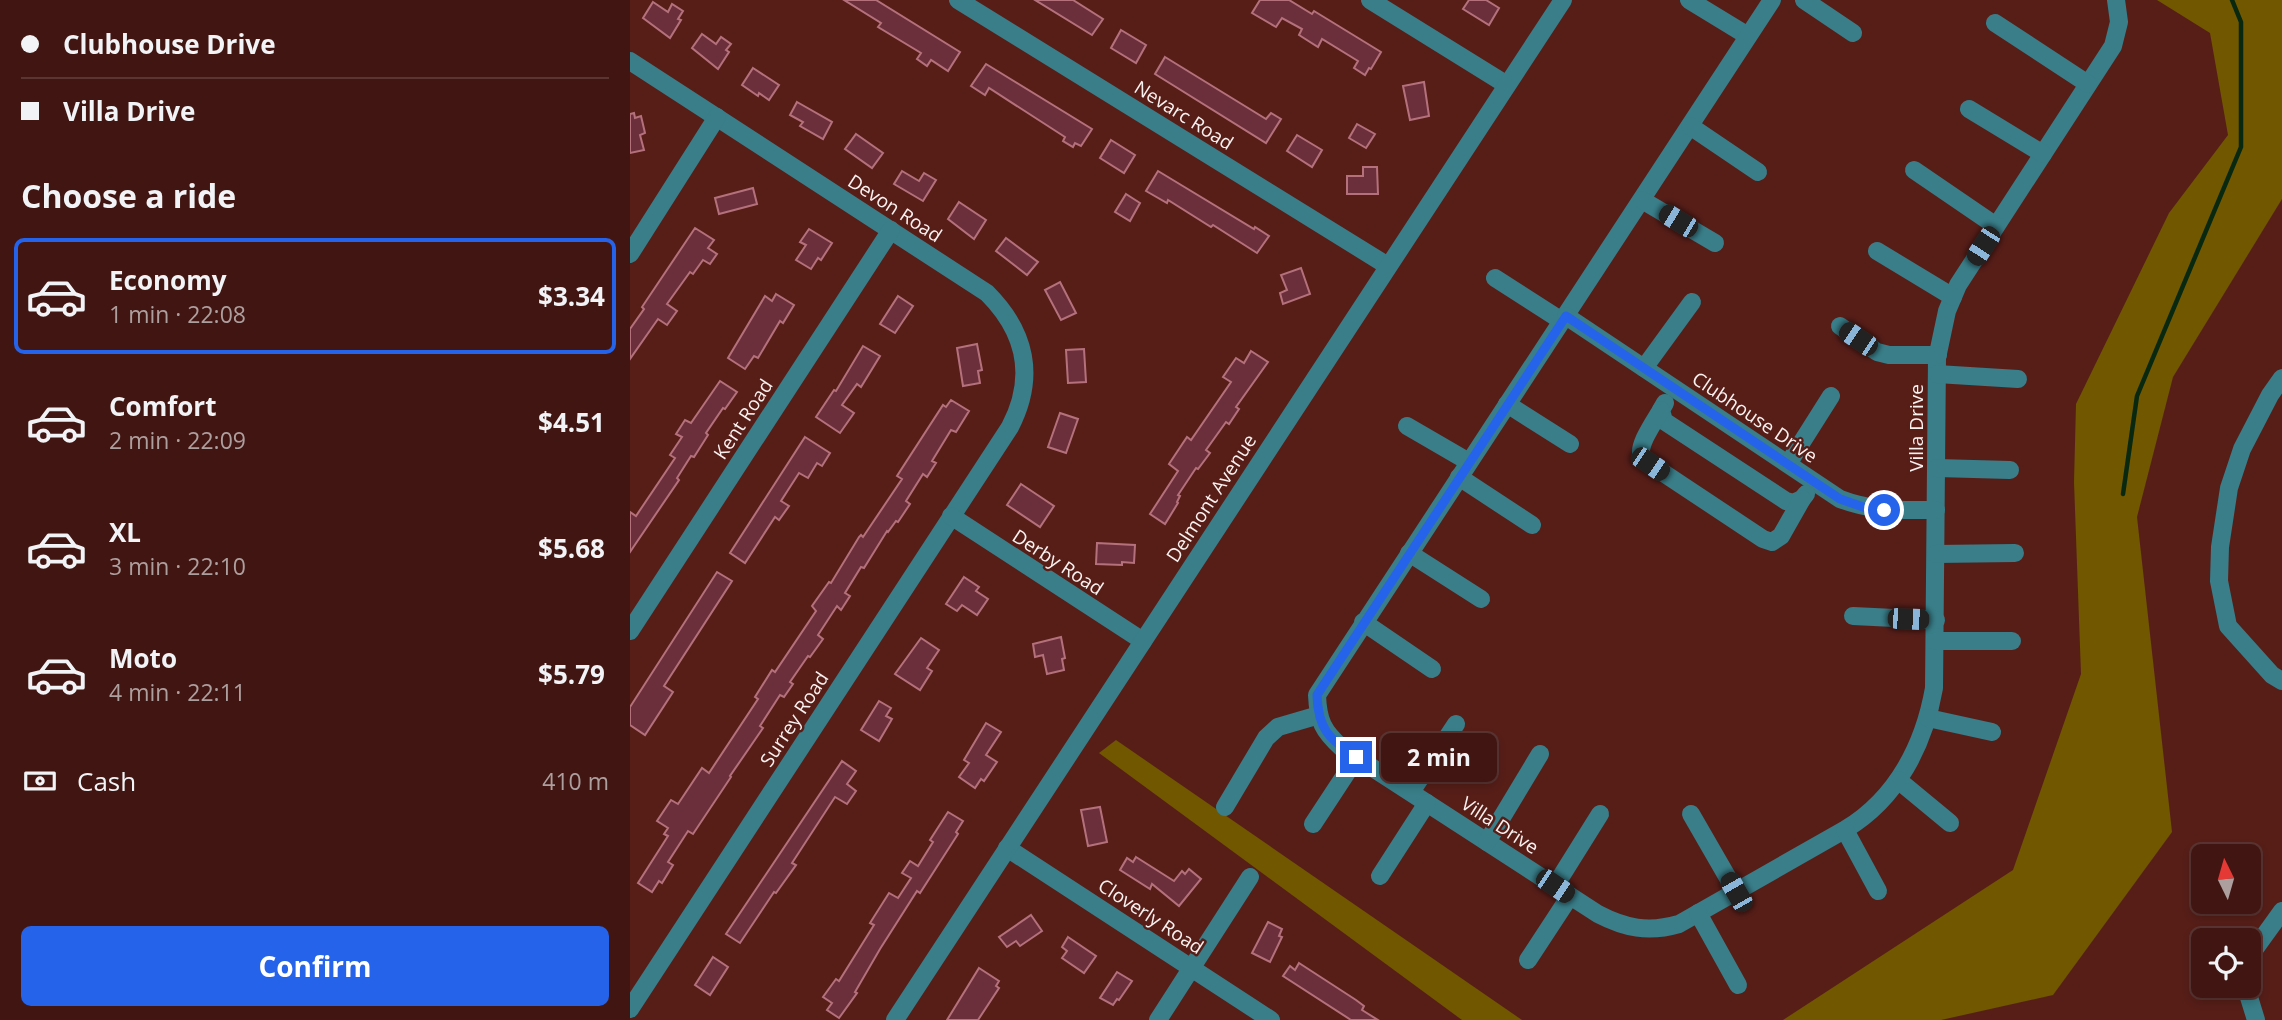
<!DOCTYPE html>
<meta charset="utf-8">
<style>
:root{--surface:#411612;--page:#4c2320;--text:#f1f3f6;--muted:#ae9f9f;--line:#5a3532;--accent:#2563eb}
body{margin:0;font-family:"Open Sans",sans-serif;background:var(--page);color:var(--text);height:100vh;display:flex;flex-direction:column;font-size:26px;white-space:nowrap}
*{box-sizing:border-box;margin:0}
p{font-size:23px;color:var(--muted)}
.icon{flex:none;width:38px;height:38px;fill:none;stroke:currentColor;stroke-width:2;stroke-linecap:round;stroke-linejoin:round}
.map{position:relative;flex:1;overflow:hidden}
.drawer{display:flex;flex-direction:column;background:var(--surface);width:630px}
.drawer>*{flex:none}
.guide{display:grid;align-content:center;height:154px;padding:0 21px;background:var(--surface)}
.needle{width:46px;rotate:355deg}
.buttons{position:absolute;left:1561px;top:844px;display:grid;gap:14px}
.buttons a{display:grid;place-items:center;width:70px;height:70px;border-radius:10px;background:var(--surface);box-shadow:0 4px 10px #0003,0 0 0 2px var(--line);font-size:35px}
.end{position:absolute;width:32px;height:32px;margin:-16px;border:9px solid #2563eb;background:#fff;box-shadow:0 0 0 4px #fff}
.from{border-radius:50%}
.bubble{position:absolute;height:49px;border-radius:10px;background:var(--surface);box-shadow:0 4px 10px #0003,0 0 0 2px var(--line);font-size:23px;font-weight:700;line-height:49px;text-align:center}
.car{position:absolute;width:21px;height:42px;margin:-21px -10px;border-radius:9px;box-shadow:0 0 5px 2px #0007;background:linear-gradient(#222 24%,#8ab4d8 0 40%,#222 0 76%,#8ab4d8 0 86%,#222 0)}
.guide b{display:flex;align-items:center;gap:24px;height:66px;font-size:26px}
.guide b+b{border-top:2px solid var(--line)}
.guide i{width:18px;height:18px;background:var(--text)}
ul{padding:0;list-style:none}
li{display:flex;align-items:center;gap:21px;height:116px;margin:0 14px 10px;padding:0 7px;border:4px solid transparent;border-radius:10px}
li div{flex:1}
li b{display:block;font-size:26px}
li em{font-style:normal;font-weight:700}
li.current{border-color:var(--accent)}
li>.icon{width:63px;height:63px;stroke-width:1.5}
h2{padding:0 21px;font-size:32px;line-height:84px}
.pay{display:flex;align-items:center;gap:18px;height:77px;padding:0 21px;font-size:26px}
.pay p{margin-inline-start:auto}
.primary-button{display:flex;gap:14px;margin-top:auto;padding:14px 21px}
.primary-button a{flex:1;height:80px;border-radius:10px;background:var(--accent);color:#fff;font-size:28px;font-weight:700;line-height:80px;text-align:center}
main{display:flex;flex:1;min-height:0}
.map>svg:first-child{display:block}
.forest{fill:#715700}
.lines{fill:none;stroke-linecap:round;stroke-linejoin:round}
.stream{stroke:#082810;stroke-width:4.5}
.building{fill:#6b2f3b;stroke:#b4717c;stroke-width:2}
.minor{stroke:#397e89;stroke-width:18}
.route{stroke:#2563eb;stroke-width:9}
.labels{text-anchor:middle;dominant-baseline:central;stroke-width:5;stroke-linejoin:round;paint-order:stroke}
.street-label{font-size:19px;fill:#faf2f1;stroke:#571e18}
</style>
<main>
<section class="drawer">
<div class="guide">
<b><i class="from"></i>Clubhouse Drive</b>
<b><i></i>Villa Drive</b>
</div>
<h2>Choose a ride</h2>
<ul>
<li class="current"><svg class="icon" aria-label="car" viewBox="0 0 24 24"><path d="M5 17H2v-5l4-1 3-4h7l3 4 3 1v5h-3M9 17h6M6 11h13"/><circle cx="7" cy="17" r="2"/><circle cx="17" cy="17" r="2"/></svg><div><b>Economy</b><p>1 min · 22:08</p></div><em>$3.34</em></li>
<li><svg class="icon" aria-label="car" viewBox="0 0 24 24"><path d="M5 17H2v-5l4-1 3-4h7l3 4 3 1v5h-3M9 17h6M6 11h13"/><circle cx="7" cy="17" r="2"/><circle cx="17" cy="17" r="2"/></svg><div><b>Comfort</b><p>2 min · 22:09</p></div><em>$4.51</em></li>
<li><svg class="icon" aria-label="car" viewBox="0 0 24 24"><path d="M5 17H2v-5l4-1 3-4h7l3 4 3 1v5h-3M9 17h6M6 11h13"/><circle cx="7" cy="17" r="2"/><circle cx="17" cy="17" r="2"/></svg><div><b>XL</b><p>3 min · 22:10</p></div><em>$5.68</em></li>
<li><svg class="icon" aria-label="car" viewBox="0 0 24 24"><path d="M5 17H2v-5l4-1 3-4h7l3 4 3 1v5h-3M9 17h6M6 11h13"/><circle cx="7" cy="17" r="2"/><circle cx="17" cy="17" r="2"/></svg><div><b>Moto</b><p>4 min · 22:11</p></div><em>$5.79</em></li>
</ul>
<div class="pay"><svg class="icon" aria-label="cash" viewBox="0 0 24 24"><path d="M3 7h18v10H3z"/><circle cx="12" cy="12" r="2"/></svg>Cash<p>410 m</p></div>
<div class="primary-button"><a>Confirm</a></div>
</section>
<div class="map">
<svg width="1652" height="1020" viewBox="0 0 1652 1020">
<rect width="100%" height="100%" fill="#571e18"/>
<g class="forest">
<polygon points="1527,0 1652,0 1652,199 1543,377 1507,517 1542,832 1423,995 1311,1020 1153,1020 1383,870 1451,674 1444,482 1446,404 1539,213 1598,135 1580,33"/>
<polygon points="486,740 892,1020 832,1020 469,753"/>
</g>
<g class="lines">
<polyline class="stream" points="1493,494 1507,396 1611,147 1611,22 1602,0"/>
</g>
<g class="building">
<polygon points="214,0 246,0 330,52 318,71 301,60 297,66 287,59 291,53 248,27 251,23"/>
<polygon points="405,0 443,0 473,19 462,35"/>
<polygon points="630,0 659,0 682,14 684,11 751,52 741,69 739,68 735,75 724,68 728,61 692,39 688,47 669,35 672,29 652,18 646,27 622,13"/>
<polygon points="839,0 856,0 869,8 859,25 833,9"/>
<polygon points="23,2 38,12 42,4 53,11 48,19 51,20 40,38 13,18"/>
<polygon points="491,30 516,45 506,63 481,48"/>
<polygon points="72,34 86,44 91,37 101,44 96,50 99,52 88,69 62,48"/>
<polygon points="535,57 636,119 641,113 651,119 636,143 525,74"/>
<polygon points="356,64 462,129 451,146 445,143 443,147 433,141 435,137 359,88 355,95 341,86"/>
<polygon points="123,68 149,85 139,100 129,93 128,96 112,85"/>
<polygon points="794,82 799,116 780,120 773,86"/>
<polygon points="167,102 202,122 193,139 170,126 173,122 160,115"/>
<polygon points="4,113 5,118 11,116 15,133 10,135 14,150 0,153 0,114"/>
<polygon points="727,124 745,134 736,148 719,138"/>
<polygon points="226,134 253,153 242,168 215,149"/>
<polygon points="667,135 692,150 682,167 657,151"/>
<polygon points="481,140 505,155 494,173 470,158"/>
<polygon points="733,167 747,167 748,194 717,194 717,176 733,176"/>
<polygon points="272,171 289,181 294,173 306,180 293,201 264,184"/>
<polygon points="528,171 624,229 625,227 639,236 627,253 583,225 581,227 538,200 537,203 516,191"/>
<polygon points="123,188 127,204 89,214 85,198"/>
<polygon points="496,194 510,203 500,221 485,212"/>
<polygon points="329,202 356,220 344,239 318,219"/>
<polygon points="65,228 84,240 78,248 87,254 80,264 73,260 63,274 60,272 37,304 47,311 37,325 28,319 0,359 0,329 14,309 12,307"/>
<polygon points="179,229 202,243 191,260 188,258 181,269 166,260 176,245 170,242"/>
<polygon points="376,238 408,262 397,275 366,251"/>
<polygon points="671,268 680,294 653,304 650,293 657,290 651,275"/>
<polygon points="430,282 446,313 431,320 415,290"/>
<polygon points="146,294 164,305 153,323 150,321 128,358 124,356 115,369 98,358 135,296 142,301"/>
<polygon points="268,296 283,306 265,333 250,324"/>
<polygon points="347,344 352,370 348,371 350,383 333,386 327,348"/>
<polygon points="233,346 250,356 231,387 227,384 212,405 224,413 210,433 186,417 204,390 206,391"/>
<polygon points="454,349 456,382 438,383 436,350"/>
<polygon points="621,351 638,362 606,407 609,409 599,424 596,422 576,450 580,453 568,469 566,468 548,495 550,496 547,502 548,503 535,524 520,514 548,471 539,464 557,437 561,440 601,382 593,377 606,358 614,363"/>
<polygon points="90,381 107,392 95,409 93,408 76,433 78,435 64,457 61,456 47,478 49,480 0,552 0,512 6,516 45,458 40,455 52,437 46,434 55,420 61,423"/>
<polygon points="321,400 339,411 326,432 321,430 302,461 306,463 297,477 293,474 276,501 280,504 268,522 266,521 258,532 257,531 234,568 231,567 215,593 220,596 211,610 207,606 188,635 193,639 180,657 178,656 160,682 163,684 154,697 150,695 130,726 133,728 100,776 101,777 63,834 58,831 38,862 43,865 32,883 29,881 22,892 8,883 38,836 34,834 38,828 27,821 41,800 48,804 72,768 79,773 128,699 125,697 142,670 145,672 186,611 182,606 199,582 201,583 229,537 231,535 233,537 272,479 267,476 313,405 316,407"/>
<polygon points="430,413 448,419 436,453 418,447"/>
<polygon points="175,437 200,453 192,466 187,463 178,478 169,473 151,501 159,506 149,520 145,517 115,563 100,553"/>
<polygon points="391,484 424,506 410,527 377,505"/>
<polygon points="467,543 505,545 504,563 492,562 492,565 466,564"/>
<polygon points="87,572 102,581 34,686 43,692 15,735 0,725 0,707"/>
<polygon points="334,577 349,587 346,591 358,599 347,615 332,605 327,611 316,604"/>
<polygon points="431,637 435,658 432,659 434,670 417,674 413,655 405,657 403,644"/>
<polygon points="291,638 309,650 297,668 302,671 290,690 265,674"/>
<polygon points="249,701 261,708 256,716 262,719 249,741 231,730"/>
<polygon points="356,723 371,732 356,755 367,762 354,781 351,779 345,788 329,777 339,763 334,760"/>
<polygon points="212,761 226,771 217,784 226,791 217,804 205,797 162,863 166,865 146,893 144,892 110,943 96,934"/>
<polygon points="470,807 477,842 458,846 451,810"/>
<polygon points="318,812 333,821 326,832 328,834 290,893 287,891 250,949 225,992 227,993 209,1018 197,1010 202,1003 193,997 206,979 209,981 244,925 240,923 259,893 268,898 281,878 272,873 280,861 288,866 303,842 300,840"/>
<polygon points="506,857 544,881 552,871 555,874 559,869 571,879 549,906 522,884 520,889 490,870 497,858 503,862"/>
<polygon points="401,915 412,931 390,946 386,941 377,947 369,937"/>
<polygon points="638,922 652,929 649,936 652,937 640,962 622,953"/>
<polygon points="438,937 466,956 454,973 432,958 437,951 432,947"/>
<polygon points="83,957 98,967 80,995 65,985"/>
<polygon points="669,963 726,1000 734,1006 732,1010 748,1020 721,1020 653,976 660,966 665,970"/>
<polygon points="349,968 369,981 366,986 369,988 348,1020 317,1020"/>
<polygon points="487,972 502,981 489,1000 487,999 483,1005 470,998"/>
</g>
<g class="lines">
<g class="minor">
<polyline points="328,0 758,266"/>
<polyline points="740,0 877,85"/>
<polyline points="1059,0 1118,36"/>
<path d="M1142 0 687 695C688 721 693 731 712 748L968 914C995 928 1018 933 1049 924L1216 829C1267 798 1294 745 1304 688L1307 358 1317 311 1328 285 1483 46 1489 22 1486 0"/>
<polyline points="1174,0 1223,33"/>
<polyline points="1365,23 1458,84"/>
<path d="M0 61 357 293C396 332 406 377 380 427L0 1009"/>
<polyline points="1339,109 1413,154"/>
<polyline points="1060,126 1128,172"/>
<polyline points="1284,170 1366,226"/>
<polyline points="1012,200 1085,243"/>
<polyline points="1247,251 1323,297"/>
<polyline points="0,254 87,117"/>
<polyline points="865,278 932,321"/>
<path d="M936 316 1210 499C1244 512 1271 510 1306 510"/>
<polyline points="1210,326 1247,352 1259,355 1308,355"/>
<polyline points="1014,368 1062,302"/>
<polyline points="1307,374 1388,379"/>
<polyline points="1652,378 1640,395 1612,449 1599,488 1590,547 1589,581 1598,626 1642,675 1652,681"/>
<polyline points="1035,403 1031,410 1034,421 1156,501 1163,503 1172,499 1176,494"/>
<polyline points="877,404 940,444"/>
<path d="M1031 410C1026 419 1006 447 1012 456 1014 460 1017 461 1020 464L1133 539 1142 542 1151 536 1172 499"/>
<polyline points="777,426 839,462"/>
<polyline points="1158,464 1201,396"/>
<polyline points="1307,468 1380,470"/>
<polyline points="829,477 902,525"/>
<polyline points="321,516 513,641"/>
<polyline points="779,553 851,599"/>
<polyline points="1306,554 1385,553"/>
<polyline points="1223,616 1306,620"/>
<polyline points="733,622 802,669"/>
<polyline points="0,631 261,230"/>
<polyline points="1306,641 1382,641"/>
<polyline points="1298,718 1362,732"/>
<polyline points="1268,780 1320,823"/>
<polyline points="781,792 826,724"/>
<polyline points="595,807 636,738 648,727 689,715"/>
<polyline points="1061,814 1106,892"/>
<polyline points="683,824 727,757"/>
<polyline points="1215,830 1248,891"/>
<polyline points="857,842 910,754"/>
<polyline points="377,848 641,1020"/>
<polyline points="750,876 797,803"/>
<polyline points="925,886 970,814"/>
<polyline points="1068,913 1108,985"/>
<polyline points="898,960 940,896"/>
<polyline points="265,1020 933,0"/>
<polyline points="528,1020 620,877"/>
<polyline points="1626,1020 1618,994 1624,950 1652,911"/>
</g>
</g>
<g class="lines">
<path class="route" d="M726 757C699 739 688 729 687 695L936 316 1210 499 1236 508 1254 510"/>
</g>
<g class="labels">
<g class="street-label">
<text transform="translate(554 115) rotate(32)">Nevarc Road</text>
<text transform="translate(265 208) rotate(33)">Devon Road</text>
<text transform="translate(1125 417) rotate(34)">Clubhouse Drive</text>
<text transform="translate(113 419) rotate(-57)">Kent Road</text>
<text transform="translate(1286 428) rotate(-90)">Villa Drive</text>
<text transform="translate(581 498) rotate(-57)">Delmont Avenue</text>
<text transform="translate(428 562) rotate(33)">Derby Road</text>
<text transform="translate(164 719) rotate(-57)">Surrey Road</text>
<text transform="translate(870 825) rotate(33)">Villa Drive</text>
<text transform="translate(521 916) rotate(33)">Cloverly Road</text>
</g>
</g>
</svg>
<div class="buttons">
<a><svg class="needle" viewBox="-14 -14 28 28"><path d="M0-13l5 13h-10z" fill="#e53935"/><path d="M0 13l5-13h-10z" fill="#ae9f9f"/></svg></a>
<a><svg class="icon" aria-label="locate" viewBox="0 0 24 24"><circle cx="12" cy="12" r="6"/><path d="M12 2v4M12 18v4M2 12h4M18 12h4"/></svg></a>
</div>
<i class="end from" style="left:1254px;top:510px"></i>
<i class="end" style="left:726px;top:757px"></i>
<div class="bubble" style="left:751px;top:733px;width:116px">2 min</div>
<i class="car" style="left:1048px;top:221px;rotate:301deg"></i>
<i class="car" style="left:1353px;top:246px;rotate:213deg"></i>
<i class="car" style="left:1228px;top:339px;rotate:304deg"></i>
<i class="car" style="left:1020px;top:464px;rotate:124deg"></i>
<i class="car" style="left:1278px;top:619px;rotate:92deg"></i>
<i class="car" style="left:925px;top:886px;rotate:124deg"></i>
<i class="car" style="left:1106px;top:892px;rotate:330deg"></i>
</div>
</main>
